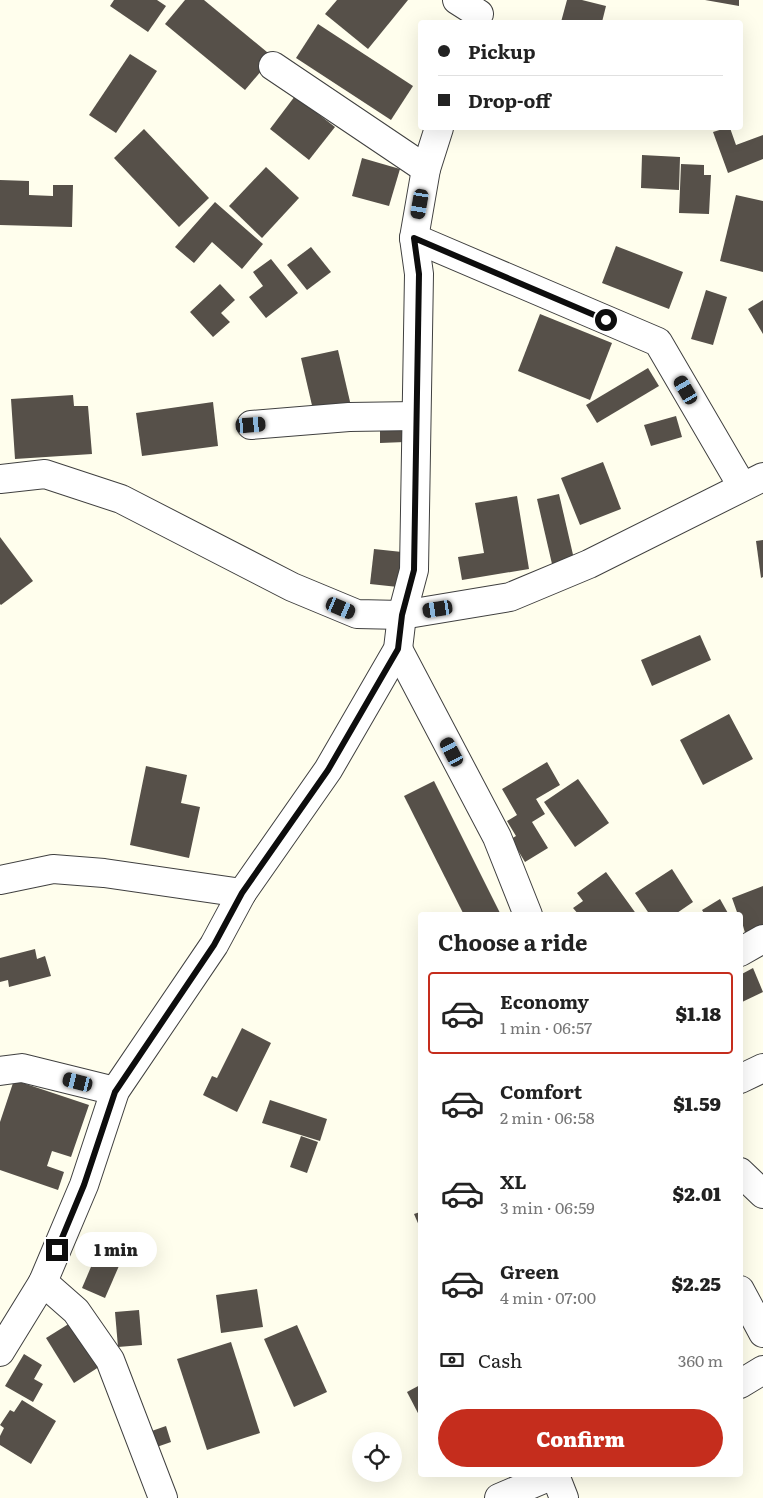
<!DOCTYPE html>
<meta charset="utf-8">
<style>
:root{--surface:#fff;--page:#f6f6f6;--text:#222;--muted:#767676;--line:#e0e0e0;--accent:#c52d1d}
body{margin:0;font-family:Literata,serif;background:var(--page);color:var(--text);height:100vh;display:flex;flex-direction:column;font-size:19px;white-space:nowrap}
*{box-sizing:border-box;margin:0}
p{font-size:16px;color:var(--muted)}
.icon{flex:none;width:28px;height:28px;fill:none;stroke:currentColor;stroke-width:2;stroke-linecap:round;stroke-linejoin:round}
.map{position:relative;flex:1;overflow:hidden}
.details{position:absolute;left:418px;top:912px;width:325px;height:565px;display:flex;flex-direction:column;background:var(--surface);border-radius:5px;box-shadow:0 5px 20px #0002}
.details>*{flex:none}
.banner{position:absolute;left:418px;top:20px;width:325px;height:110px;border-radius:5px;box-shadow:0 5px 20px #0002;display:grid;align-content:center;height:110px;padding:0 20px;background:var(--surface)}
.controls{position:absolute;left:352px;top:1432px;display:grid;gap:10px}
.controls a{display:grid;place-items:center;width:50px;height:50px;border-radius:50%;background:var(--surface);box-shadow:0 5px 20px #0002;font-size:25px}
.end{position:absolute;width:22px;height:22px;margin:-11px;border:6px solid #0d0d0d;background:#fff;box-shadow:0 0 0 2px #fff}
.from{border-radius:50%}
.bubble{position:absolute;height:35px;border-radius:18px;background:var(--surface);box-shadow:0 5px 20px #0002;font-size:16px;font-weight:800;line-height:35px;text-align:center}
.car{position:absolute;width:15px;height:30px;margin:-15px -8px;border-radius:6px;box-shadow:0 0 4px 1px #0007;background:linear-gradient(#222 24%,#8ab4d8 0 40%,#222 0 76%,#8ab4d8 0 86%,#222 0)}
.banner b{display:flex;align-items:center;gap:18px;height:48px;font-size:19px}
.banner b+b{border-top:1px solid var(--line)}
.banner i{width:12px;height:12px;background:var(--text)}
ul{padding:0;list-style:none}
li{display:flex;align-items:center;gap:15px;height:82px;margin:0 10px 8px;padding:0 10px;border:2px solid transparent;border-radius:5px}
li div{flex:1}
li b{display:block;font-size:19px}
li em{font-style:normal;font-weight:800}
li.current{border-color:var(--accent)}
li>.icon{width:45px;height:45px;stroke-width:1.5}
h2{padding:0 20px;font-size:22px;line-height:60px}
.pay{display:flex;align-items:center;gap:12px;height:55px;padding:0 20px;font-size:19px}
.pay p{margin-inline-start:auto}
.primary-button{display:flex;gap:10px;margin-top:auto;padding:10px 20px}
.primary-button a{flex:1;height:58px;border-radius:30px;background:var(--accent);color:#fff;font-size:20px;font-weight:800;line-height:58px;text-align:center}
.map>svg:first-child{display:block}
.building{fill:#565049}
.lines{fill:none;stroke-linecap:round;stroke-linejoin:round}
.minor-casing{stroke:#404040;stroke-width:30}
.minor{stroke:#fff;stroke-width:28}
.route{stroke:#0d0d0d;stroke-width:6}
</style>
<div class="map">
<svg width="763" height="1498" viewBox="0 0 763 1498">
<rect width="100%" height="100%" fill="#fffeed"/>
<g class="building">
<polygon points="114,0 157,0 166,6 148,32 110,6"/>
<polygon points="185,0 204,0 273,57 245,90 165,24"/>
<polygon points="337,0 408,0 368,49 325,14"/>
<polygon points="567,0 582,0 606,6 602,22 561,22"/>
<polygon points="705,0 739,0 739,6"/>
<polygon points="318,24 413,86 391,120 296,58"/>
<polygon points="130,54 157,71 116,133 89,115"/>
<polygon points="295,96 335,127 309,160 270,129"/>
<polygon points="726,128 730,128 736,145 763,135 763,159 728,173 713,132"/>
<polygon points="144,129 209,198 179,227 114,158"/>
<polygon points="642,155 680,157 679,190 641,188"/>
<polygon points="362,158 400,169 389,206 352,196"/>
<polygon points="681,164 704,165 704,175 711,175 709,214 679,213"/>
<polygon points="266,167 299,198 262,238 229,206"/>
<polygon points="0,180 29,181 29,195 53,196 53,185 73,185 72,227 0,225"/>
<polygon points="736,195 763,201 763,272 720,261"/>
<polygon points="215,202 263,244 242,269 212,242 194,263 175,247"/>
<polygon points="616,246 683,272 669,309 602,283"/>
<polygon points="311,247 331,272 307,290 287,265"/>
<polygon points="271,259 298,293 266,318 249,297 263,286 253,272"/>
<polygon points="220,284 235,300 221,313 230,322 213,337 190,312"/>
<polygon points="706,290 727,297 713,345 691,339"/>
<polygon points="763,300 763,334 748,309"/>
<polygon points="540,314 612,343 590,400 518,371"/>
<polygon points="338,350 351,406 314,414 301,358"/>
<polygon points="648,368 659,386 597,423 586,405"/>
<polygon points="73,395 74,406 88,406 92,454 15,459 11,399"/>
<polygon points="213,402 218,446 142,456 136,413"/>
<polygon points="676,416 682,437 651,446 644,425"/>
<polygon points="380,422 404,422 405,442 380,443"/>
<polygon points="603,462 621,509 580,525 561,478"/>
<polygon points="559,494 574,559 552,564 537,499"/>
<polygon points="517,496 529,569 462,580 458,557 484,553 475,503"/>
<polygon points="0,537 33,581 1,605 0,604"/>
<polygon points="763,540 763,577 761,578 756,541"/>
<polygon points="374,549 402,552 398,587 370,584"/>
<polygon points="700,635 711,660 652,686 641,660"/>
<polygon points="729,714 753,759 703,785 680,740"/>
<polygon points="547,762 560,785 536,799 545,814 532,822 548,848 525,862 511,839 516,836 507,821 517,815 502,789"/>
<polygon points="146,766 187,775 181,803 200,807 189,858 130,845"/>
<polygon points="578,779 609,823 575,847 544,802"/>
<polygon points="434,781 501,915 464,915 404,796"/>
<polygon points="672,869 693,902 674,915 650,915 635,893"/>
<polygon points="606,872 637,915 579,915 573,908 583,901 577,893"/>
<polygon points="763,886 763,934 747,940 740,915 738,915 732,898"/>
<polygon points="720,899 729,915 705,915 702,910"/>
<polygon points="35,949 37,959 45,956 51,976 9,987 8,980 0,982 0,958"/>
<polygon points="753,968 763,992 740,1003 740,975"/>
<polygon points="242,1028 271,1043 237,1112 203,1095 212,1076 217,1078"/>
<polygon points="14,1080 89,1105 71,1157 52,1151 47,1166 64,1172 58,1190 0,1170 0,1122"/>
<polygon points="270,1100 327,1119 320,1141 262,1123"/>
<polygon points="301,1136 318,1142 307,1173 290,1167"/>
<polygon points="420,1212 420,1228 414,1214"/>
<polygon points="99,1248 122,1259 105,1298 82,1288"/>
<polygon points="257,1289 263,1327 221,1333 216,1295"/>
<polygon points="139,1310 142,1345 118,1347 115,1312"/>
<polygon points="75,1320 102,1365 74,1383 46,1338"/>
<polygon points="297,1325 327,1392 294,1407 264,1339"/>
<polygon points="231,1342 260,1433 207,1450 177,1359"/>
<polygon points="24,1354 42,1365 34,1379 43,1384 33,1402 5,1386"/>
<polygon points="420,1385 420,1417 407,1392"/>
<polygon points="22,1400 56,1421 31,1464 0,1445 0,1436 4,1428 0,1425 10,1410 14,1412"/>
<polygon points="166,1426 171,1442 151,1449 146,1433"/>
</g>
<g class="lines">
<g class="minor-casing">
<g id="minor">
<polyline points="457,0 479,14"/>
<polyline points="273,66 426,169"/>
<polyline points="414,238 658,342 742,486"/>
<polyline points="251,425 349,417 415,416"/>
<polyline points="0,479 45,474 121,499 292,587 357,614 402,615 510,597 589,564 763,477"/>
<polyline points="398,649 497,837 528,915"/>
<polyline points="0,880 53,869 104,873 242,893"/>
<polyline points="740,952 763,939"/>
<polyline points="0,1071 22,1068 115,1091"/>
<polyline points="740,1079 763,1068"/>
<polyline points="740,1172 763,1194"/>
<polyline points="43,1282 76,1311 110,1360 163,1498"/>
<polyline points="740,1290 763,1333"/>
<polyline points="0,1352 43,1282 84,1185 115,1091 214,945 242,893 328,770 398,649 402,615 414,570 419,274 414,238 426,169 439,128"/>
<polyline points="740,1384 763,1370"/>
<polyline points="555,1475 564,1498"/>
<polyline points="499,1498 553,1475"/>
</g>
</g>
<use href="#minor" class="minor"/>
</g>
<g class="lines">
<polyline class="route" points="57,1250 84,1185 115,1092 214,945 242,893 328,770 398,649 402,615 414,570 419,274 414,238 606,320"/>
</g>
</svg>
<div class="controls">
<a><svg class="icon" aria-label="locate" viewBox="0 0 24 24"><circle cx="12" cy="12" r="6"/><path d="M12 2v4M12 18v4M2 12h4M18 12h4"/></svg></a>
</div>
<i class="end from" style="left:606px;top:320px"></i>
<i class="end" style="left:57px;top:1250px"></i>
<div class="bubble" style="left:75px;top:1232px;width:82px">1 min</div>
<i class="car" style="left:420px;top:204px;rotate:190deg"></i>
<i class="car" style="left:686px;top:390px;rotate:330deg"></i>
<i class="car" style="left:251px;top:425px;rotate:85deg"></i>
<i class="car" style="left:341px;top:608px;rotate:113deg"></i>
<i class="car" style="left:438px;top:609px;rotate:261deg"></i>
<i class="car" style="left:452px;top:752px;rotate:332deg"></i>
<i class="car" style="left:78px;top:1082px;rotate:284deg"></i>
<div class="banner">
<b><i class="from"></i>Pickup</b>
<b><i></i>Drop-off</b>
</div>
<section class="details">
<h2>Choose a ride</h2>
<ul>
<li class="current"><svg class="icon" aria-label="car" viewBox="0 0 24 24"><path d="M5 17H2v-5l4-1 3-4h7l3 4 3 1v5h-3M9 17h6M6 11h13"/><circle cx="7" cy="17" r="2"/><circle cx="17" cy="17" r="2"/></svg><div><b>Economy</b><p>1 min · 06:57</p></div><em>$1.18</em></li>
<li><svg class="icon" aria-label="car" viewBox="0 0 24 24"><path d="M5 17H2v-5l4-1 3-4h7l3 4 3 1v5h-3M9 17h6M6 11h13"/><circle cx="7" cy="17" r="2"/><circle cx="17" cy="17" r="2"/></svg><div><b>Comfort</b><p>2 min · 06:58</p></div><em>$1.59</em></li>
<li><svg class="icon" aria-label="car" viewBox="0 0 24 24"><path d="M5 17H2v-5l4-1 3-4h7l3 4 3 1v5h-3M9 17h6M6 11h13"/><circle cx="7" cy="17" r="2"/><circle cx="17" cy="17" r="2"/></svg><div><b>XL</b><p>3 min · 06:59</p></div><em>$2.01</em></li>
<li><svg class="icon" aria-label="car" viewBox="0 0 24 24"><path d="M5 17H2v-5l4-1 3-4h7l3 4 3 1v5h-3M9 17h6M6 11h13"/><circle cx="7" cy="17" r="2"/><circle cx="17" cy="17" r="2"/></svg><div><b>Green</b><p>4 min · 07:00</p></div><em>$2.25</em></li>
</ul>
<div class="pay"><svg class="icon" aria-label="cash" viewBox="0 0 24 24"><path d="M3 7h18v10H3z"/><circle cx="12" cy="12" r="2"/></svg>Cash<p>360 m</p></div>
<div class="primary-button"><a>Confirm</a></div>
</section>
</div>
